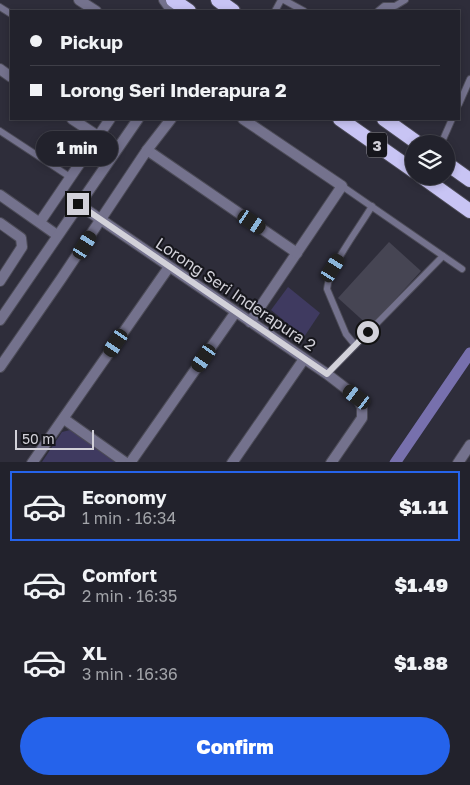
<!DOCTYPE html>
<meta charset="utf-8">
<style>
:root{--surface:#22222c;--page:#2e2f38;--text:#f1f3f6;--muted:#a2a4a9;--line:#3f3f48;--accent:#2563eb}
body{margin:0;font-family:"Golos Text",sans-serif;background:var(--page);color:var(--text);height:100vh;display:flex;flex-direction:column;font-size:19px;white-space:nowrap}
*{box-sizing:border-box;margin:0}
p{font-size:16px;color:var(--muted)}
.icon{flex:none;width:28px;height:28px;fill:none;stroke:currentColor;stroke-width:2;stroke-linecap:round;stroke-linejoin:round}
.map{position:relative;height:462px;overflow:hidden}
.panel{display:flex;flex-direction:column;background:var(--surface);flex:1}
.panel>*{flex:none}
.hud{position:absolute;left:10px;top:10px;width:450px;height:110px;border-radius:0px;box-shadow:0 2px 8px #0003,0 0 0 1px var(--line);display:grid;align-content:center;height:110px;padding:0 20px;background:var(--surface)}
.controls{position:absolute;left:405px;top:135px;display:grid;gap:10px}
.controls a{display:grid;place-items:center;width:50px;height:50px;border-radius:50%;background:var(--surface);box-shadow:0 2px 8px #0003,0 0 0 1px var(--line);font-size:25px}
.scale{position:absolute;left:15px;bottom:12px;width:79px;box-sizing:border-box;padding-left:5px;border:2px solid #d2d1d9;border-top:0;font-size:14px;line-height:18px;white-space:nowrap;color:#d2d1d9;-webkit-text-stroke:4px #16161c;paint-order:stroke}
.end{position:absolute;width:22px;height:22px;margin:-11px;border:6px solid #d2d1d9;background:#111;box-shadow:0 0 0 2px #111}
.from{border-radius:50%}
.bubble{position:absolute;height:35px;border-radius:18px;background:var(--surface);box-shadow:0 2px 8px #0003,0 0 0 1px var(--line);font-size:16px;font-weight:800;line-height:35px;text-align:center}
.car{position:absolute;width:15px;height:30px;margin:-15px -8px;border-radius:6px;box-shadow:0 0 4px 1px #0007;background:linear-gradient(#222 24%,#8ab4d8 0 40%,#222 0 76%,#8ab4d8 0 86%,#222 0)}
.hud b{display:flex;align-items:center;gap:18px;height:48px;font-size:19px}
.hud b+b{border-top:1px solid var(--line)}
.hud i{width:12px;height:12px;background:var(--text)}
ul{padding:9px 0 0;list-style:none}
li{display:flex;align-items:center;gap:15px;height:70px;margin:0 10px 8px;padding:0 10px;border:2px solid transparent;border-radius:0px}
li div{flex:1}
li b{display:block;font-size:19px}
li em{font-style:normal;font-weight:800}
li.on{border-color:var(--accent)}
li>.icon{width:45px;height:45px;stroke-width:1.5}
.button{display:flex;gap:10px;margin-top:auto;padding:10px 20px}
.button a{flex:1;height:58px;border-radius:30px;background:var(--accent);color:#fff;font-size:20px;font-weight:800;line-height:58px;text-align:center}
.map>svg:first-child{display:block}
.green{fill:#3f3a60}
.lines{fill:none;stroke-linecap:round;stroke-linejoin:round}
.canal{stroke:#7770ad;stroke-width:11}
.building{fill:#464553}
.service-casing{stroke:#4c4b57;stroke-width:8}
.minor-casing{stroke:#4c4b57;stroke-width:12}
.trunk-casing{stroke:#4c4b57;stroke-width:16}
.service{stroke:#74728d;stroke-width:6}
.minor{stroke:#74728d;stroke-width:10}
.trunk{stroke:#c8c4f4;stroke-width:14}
.route{stroke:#d2d1d9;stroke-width:6}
.labels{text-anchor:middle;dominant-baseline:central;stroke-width:4;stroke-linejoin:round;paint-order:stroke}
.shield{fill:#16161c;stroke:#9a99a0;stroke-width:1}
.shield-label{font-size:15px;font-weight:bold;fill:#d2d1d9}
.street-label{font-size:16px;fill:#d2d1d9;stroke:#16161c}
</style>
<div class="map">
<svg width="470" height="463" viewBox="0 0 470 463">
<rect width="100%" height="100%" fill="#2e2d3a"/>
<g class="green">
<polygon points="288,287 320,313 304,337 271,310"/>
<polygon points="70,430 116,462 42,462 62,432"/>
</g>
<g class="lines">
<polyline class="canal" points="395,463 470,353"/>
</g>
<polygon class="building" points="389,242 421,271 370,327 338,298"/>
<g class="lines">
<g class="service-casing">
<g id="service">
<polyline points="284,0 304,11"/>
<polyline points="0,7 11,14"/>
<polyline points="275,11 281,0"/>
<polyline points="378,11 384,6 395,6 405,0"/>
<polyline points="459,104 470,79"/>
<polyline points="0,131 70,177"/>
<polyline points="441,144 452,119"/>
<polyline points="342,186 462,269"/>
<path d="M355 345 346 334 327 289C329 266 360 227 372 206"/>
<polyline points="327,374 443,256"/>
</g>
</g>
<g class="minor-casing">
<g id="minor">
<polyline points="79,0 96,11"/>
<polyline points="164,0 172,11"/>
<polyline points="0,69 11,77"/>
<polyline points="72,119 116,148"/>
<polyline points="243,119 342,186 250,322"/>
<polyline points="147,150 297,253"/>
<polyline points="0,195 57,235"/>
<polyline points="78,204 327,374 357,397 362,407 362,418 331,463"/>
<polyline points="40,222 110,119"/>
<polyline points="0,223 21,238 22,247 0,281"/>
<polyline points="0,320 138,119"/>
<polyline points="0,367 61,279 147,150 171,119"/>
<polyline points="64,419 126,463"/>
<polyline points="32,463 169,267"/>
<polyline points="130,463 235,313"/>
<polyline points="232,463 304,359"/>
<polyline points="458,463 470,445"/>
</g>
</g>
<g class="trunk-casing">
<g id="trunk">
<polyline points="173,0 189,11"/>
<polyline points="218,0 233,11"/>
<polyline points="340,119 414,171"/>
<polyline points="384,119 419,144"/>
<polyline points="446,163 470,180"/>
<polyline points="421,176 470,211"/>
</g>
</g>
<use href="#service" class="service"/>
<use href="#minor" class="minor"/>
<use href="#trunk" class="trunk"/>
</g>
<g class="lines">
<polyline class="route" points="78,204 327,374 368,332"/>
</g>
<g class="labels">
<rect class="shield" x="367" y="132.5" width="20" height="25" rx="4"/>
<g class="shield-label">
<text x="377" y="145">3</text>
</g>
<g class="street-label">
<text transform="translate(236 294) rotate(34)">Lorong Seri Inderapura 2</text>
</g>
</g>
</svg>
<div class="controls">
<a><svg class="icon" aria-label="layers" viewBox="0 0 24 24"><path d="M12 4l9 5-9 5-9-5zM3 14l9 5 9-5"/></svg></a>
</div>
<div class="scale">50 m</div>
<i class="end from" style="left:368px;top:332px"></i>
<i class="end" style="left:78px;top:204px"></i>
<div class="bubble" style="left:36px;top:131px;width:82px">1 min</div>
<i class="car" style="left:252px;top:222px;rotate:124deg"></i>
<i class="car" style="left:85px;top:245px;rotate:32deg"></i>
<i class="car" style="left:333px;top:268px;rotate:32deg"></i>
<i class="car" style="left:116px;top:343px;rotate:214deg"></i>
<i class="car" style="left:204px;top:358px;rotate:215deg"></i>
<i class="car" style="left:357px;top:397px;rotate:307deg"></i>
<div class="hud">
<b><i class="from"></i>Pickup</b>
<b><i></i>Lorong Seri Inderapura 2</b>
</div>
</div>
<section class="panel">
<ul>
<li class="on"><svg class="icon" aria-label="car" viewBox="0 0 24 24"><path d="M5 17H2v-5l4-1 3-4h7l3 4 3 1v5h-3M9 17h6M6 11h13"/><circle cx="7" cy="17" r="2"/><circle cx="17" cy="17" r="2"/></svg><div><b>Economy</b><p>1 min · 16:34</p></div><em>$1.11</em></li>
<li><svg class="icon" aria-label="car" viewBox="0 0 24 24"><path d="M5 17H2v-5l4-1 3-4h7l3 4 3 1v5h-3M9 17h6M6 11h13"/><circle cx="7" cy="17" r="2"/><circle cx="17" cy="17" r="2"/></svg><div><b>Comfort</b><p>2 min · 16:35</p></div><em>$1.49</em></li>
<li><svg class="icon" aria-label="car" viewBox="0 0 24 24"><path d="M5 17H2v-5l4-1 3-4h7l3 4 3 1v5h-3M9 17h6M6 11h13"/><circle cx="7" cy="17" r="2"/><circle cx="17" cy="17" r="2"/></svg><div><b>XL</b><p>3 min · 16:36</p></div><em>$1.88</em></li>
</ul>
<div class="button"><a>Confirm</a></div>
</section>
